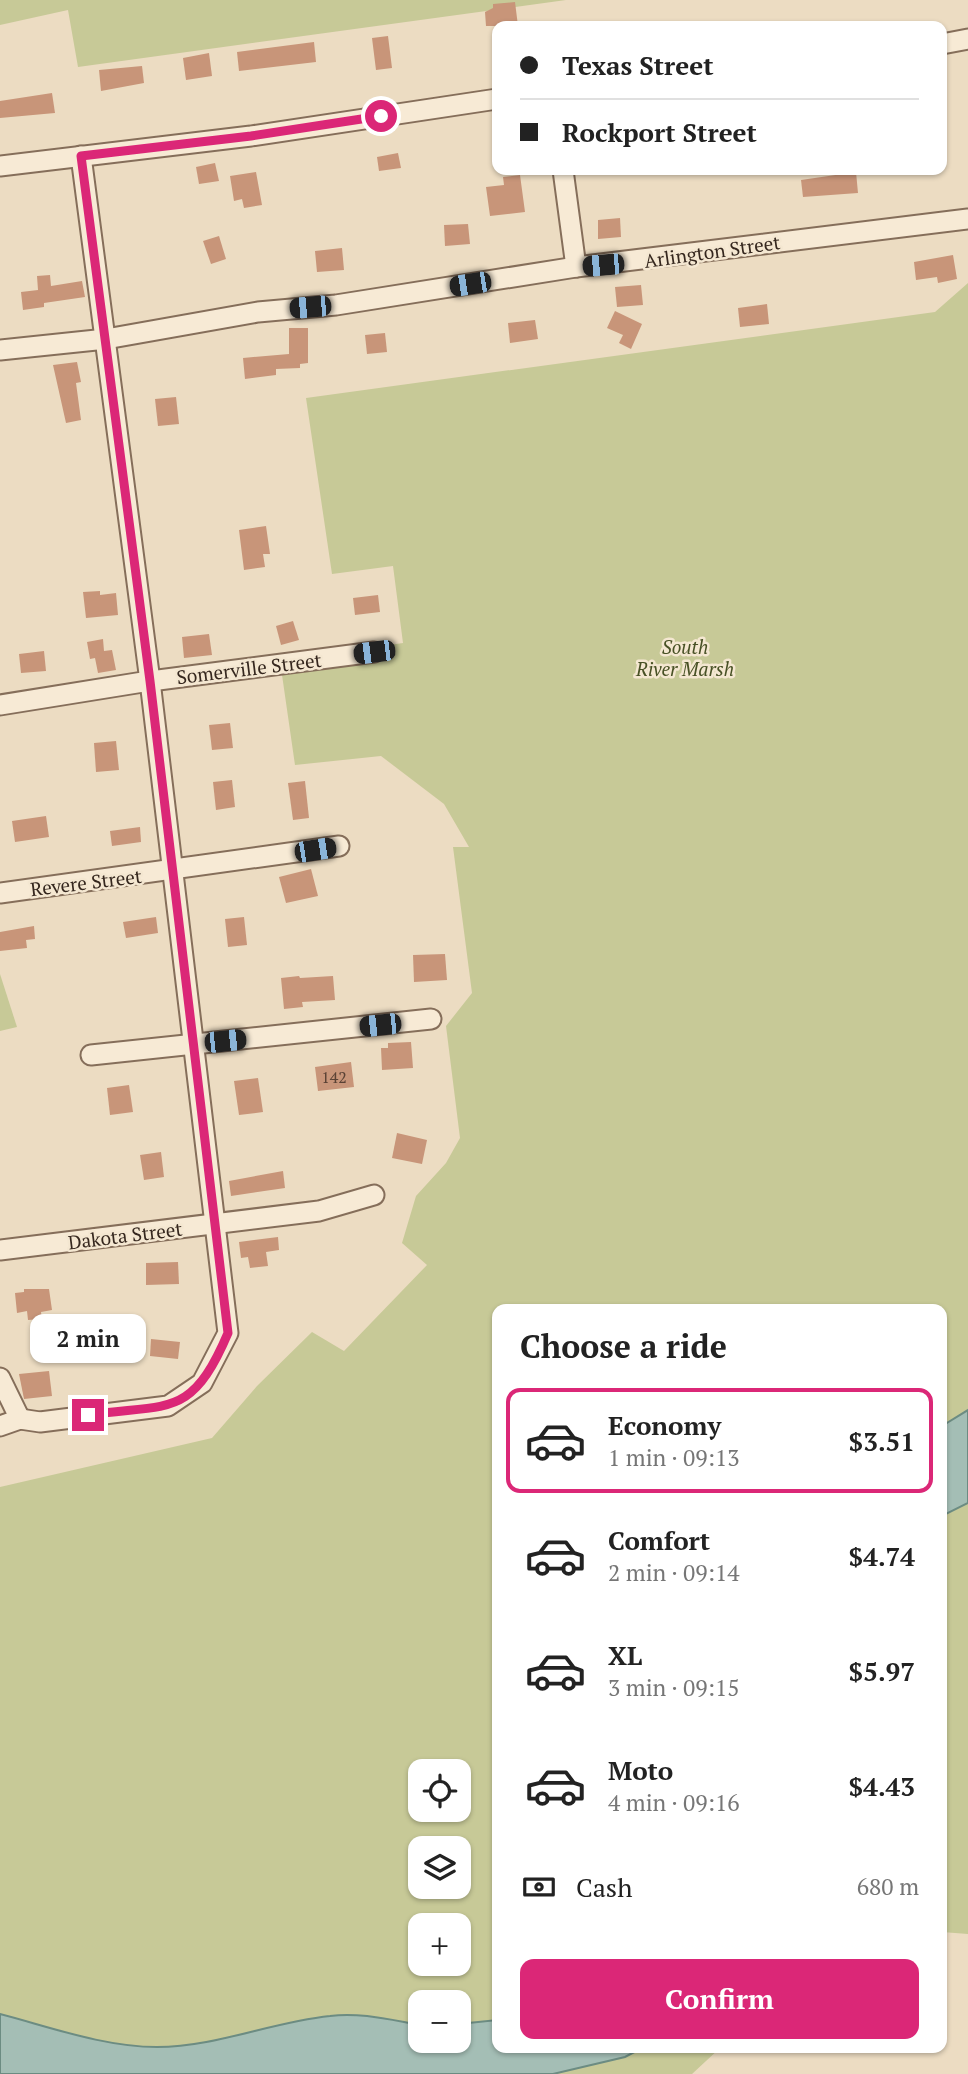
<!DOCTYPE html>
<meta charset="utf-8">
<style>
:root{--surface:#fff;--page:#f2f2f2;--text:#222;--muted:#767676;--line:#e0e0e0;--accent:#db2777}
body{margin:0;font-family:"PT Serif",serif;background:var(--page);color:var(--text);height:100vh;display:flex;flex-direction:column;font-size:26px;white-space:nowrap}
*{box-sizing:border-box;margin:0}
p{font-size:23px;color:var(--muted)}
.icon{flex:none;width:38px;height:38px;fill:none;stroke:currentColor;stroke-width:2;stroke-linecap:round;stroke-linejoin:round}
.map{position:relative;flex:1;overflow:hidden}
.drawer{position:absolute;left:492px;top:1304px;width:455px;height:749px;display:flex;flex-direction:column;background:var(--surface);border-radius:14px;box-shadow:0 2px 5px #0004}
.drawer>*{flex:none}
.banner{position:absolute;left:492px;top:21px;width:455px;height:154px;border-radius:14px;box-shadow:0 2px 5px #0004;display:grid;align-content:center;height:154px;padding:0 28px;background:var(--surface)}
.controls{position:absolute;left:408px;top:1759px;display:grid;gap:14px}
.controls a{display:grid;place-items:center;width:63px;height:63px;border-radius:14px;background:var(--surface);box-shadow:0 2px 5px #0004;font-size:35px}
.end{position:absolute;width:32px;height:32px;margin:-16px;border:9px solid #db2777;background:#fff;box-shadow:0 0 0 4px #fff}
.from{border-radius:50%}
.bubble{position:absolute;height:49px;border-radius:14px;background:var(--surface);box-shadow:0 2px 5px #0004;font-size:23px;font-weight:800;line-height:49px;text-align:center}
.car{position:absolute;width:21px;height:42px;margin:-21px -10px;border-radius:9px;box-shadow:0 0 5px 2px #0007;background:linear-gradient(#222 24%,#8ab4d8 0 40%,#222 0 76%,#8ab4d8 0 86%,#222 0)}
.banner b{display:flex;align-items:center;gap:24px;height:66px;font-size:26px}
.banner b+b{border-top:2px solid var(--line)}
.banner i{width:18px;height:18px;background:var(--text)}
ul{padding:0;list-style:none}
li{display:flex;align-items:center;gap:21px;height:105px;margin:0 14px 10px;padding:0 14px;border:4px solid transparent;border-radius:14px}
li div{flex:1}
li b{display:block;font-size:26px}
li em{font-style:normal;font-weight:800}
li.active{border-color:var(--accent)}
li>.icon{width:63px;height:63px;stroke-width:1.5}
h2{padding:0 28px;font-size:32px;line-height:84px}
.pay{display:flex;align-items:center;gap:18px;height:77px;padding:0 28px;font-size:26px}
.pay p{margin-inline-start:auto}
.action{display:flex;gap:14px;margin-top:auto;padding:14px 28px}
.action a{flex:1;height:80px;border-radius:14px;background:var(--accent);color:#fff;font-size:28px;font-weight:800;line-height:80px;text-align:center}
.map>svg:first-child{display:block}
.green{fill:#c7c997;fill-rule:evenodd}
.water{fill:#a4beb5;stroke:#6c8c82;stroke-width:2}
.building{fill:#c89579}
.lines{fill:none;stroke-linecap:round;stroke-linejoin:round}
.street-casing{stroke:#856e5a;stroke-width:23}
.street{stroke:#f7ead5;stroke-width:19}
.route{stroke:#db2777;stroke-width:9}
.labels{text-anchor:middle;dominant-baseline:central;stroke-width:5;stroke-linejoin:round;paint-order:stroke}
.number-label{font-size:16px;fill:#5a4235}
.street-label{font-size:19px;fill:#35271e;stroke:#f4e7d1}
.park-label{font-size:19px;font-style:italic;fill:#485125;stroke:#f4e7d1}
</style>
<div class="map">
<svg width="968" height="2074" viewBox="0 0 968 2074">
<rect width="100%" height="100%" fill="#ecdcc2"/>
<g class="green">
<polygon points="0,0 566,0 78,67 68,10 0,25"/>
<path d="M968 283V1410L942 1426V1309H497V2020L459 2024 458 2002H420V2025C391 2020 360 2012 330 2016 271 2022 216 2047 157 2047 104 2047 51 2027 0 2014V1487L212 1438 257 1386 312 1332 344 1351 427 1265 402 1243 416 1196 446 1163 460 1138 446 1026 472 993 453 847H469L444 804 381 756 295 765 280 661 403 643 393 566 332 574 306 398 935 312ZM420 1771H458V1810H420ZM420 1848H458V1886H420ZM420 1925H458V1964H420Z"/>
<polygon points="0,974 17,1027 0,1031"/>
<polygon points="968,1503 968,1934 942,1932 942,1516"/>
<polygon points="642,2048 720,2048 692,2074 553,2074 625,2057"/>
</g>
<g class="water">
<polygon points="968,1410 968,1503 942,1516 942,1426"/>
<path d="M0 2014C50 2027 104 2047 157 2047 216 2047 271 2022 330 2016 360 2012 391 2020 420 2025V2040H458L459 2024 497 2020V2048H642L625 2057 553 2074H0Z"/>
</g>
<g class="building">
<polygon points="515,2 518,26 486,26 485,12 493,8 493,4"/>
<polygon points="388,36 392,68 376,70 372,38"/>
<polygon points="314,42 316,62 239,71 237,52"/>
<polygon points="209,53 212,76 186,80 183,58"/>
<polygon points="142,66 144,83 101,91 99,70"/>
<polygon points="52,93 55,113 0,118 0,101"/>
<polygon points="398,153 401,168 379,171 377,157"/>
<polygon points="215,163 219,181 199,184 196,167"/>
<polygon points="256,172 262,205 244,208 242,199 234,201 230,176"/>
<polygon points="856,172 858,193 803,197 801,180"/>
<polygon points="520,175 525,212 490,216 486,187 504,185 503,177"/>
<polygon points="620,218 621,237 598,239 598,220"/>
<polygon points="468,224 470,244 445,246 444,225"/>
<polygon points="219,236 226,259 211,264 203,241"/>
<polygon points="342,248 344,270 317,272 315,251"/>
<polygon points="953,255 957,279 938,283 937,277 916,280 914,262"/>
<polygon points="50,275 51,286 82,281 85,297 44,303 44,307 23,310 21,292 38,290 37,276"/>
<polygon points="641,285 643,305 617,307 615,287"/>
<polygon points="767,304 769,324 740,327 738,308"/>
<polygon points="615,311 642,324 631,349 619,343 623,335 607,328"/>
<polygon points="535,320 538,339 510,343 508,323"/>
<polygon points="289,328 308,328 308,363 300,364 300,368 276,369 276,375 245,379 243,358 289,354"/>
<polygon points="385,333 387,352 367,354 365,335"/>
<polygon points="77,362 81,382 76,383 81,420 66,423 53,365"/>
<polygon points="176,397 179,424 158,426 155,399"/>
<polygon points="266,526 270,554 263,554 265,567 244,570 239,530"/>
<polygon points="100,591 100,595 116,593 118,615 86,618 83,592"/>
<polygon points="378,595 380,612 355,615 353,598"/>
<polygon points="293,621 299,640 281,645 276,626"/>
<polygon points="209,634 212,655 184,658 182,637"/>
<polygon points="103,639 104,651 112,650 116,670 98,673 95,658 90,659 87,642"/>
<polygon points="44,651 46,671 21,673 19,654"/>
<polygon points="230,723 233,748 212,750 209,725"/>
<polygon points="116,741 119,770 96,772 94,743"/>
<polygon points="232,780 235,807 216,810 213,782"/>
<polygon points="305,781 309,818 293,820 288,783"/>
<polygon points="46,816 49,837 15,842 12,821"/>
<polygon points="140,827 141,842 112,846 110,831"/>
<polygon points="311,869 318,896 286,903 279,877"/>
<polygon points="156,917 158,933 126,938 123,922"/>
<polygon points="244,917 247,945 228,947 225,919"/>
<polygon points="34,926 35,939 26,940 27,948 0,951 0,932"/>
<polygon points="445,954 447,980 414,982 413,955"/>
<polygon points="299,976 300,978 333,976 335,1000 302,1002 303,1007 284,1009 281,978"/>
<polygon points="411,1042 413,1068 382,1070 381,1048 388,1048 388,1043"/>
<polygon points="351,1062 354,1087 318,1091 315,1067"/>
<polygon points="258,1078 263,1112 239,1115 234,1081"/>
<polygon points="129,1085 133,1112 110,1115 107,1088"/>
<polygon points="397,1133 427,1140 422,1164 392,1158"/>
<polygon points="161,1152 164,1177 144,1180 140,1155"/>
<polygon points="283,1171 285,1188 231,1196 229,1181"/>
<polygon points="278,1237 279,1250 266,1252 268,1266 250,1268 248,1257 241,1258 239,1242"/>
<polygon points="178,1262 179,1284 146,1285 146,1263"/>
<polygon points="24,1289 49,1289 52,1310 41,1312 42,1319 28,1320 27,1311 17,1313 15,1293 24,1292"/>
<polygon points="151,1339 180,1342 178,1359 150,1356"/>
<polygon points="49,1371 52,1396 24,1399 19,1374"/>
</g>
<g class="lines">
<g class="street-casing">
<g id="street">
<polyline points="942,44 968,39"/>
<polyline points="0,166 251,136 497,99"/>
<polyline points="563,170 576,267"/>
<polyline points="0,350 106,339 258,312 336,305 576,267 968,219"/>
<polyline points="0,705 143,682 374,652"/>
<polyline points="0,893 339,846"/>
<polyline points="91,1055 431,1019"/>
<polyline points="0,1250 319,1211 374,1195"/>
<polyline points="0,1378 20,1419"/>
<polyline points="0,1426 20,1419 40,1422 168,1406 202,1383 228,1333 150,681 81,156"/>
</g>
</g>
<use href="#street" class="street"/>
</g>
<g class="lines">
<path class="route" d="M88 1415C169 1403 191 1420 228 1333L150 681 81 156 251 136 381 116"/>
</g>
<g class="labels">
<g class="number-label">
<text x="334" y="1077">142</text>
</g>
<g class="street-label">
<text transform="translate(712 251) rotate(-8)">Arlington Street</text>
<text transform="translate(249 668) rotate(-7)">Somerville Street</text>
<text transform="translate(86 882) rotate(-7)">Revere Street</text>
<text transform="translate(125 1235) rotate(-7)">Dakota Street</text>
</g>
<g class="park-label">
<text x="685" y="646">South<tspan x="685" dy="22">River Marsh</tspan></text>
</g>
</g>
</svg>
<div class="controls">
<a><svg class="icon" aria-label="locate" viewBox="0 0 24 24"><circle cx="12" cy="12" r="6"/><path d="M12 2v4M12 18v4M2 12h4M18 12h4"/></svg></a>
<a><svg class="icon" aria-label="layers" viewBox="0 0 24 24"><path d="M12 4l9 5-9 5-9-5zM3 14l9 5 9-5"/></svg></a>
<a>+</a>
<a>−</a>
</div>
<i class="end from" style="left:381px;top:116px"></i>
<i class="end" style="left:88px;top:1415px"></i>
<div class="bubble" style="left:30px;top:1314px;width:116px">2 min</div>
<i class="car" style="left:603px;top:265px;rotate:265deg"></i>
<i class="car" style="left:470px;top:284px;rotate:261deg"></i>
<i class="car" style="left:310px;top:307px;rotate:265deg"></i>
<i class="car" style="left:374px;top:652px;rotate:263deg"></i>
<i class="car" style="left:315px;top:850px;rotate:81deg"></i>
<i class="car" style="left:380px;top:1025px;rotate:264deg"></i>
<i class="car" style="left:225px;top:1041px;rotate:84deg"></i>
<div class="banner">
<b><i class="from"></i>Texas Street</b>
<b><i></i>Rockport Street</b>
</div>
<section class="drawer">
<h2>Choose a ride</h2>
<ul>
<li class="active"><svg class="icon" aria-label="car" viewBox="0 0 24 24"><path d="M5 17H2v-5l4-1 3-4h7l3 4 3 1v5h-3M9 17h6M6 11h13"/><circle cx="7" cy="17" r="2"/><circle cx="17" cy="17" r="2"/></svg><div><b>Economy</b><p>1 min · 09:13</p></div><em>$3.51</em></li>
<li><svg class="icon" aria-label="car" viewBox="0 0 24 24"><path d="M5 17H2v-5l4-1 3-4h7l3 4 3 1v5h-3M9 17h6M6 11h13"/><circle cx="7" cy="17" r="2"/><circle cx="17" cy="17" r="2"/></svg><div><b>Comfort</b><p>2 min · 09:14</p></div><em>$4.74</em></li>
<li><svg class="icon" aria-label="car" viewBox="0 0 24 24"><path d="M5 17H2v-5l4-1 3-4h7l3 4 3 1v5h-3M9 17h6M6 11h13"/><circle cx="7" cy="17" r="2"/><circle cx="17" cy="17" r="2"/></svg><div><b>XL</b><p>3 min · 09:15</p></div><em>$5.97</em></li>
<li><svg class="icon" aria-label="car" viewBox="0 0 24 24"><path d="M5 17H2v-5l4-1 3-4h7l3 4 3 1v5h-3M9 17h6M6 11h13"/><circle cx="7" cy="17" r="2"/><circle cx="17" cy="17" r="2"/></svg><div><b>Moto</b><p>4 min · 09:16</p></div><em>$4.43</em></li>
</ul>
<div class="pay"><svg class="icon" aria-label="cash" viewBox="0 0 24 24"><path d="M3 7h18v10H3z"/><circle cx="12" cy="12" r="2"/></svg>Cash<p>680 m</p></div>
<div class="action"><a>Confirm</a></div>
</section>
</div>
